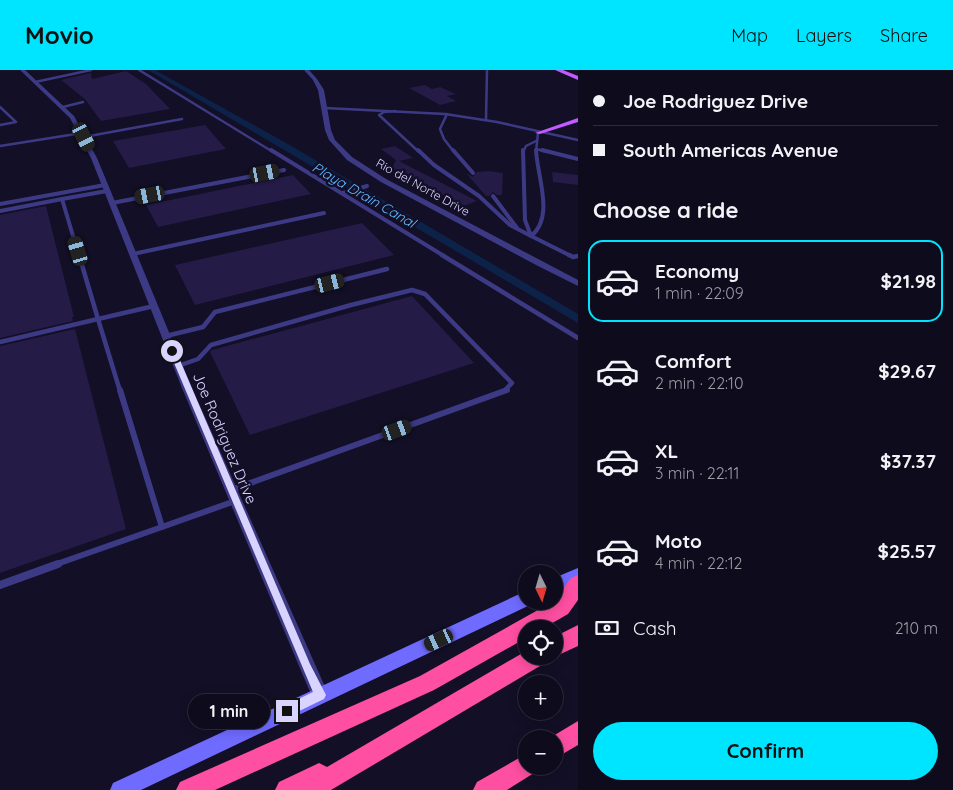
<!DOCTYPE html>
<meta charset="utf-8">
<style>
:root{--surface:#0e0b1c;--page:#171425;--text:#f1f3f6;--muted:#9b9ba3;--line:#2e2b3b;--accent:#00e5ff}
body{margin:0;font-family:Quicksand,sans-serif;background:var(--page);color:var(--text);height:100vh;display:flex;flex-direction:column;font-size:19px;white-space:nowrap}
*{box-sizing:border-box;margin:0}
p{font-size:16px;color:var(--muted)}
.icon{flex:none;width:28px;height:28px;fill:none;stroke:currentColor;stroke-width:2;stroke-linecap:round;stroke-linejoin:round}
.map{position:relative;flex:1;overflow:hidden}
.sheet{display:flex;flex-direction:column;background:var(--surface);width:375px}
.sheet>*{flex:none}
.banner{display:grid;align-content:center;height:110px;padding:0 15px;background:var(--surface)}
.needle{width:32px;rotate:175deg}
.controls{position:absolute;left:518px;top:495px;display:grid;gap:10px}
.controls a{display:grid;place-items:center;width:45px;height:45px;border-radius:50%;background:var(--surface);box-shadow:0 2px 12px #0003,0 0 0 1px var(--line);font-size:25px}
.end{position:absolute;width:22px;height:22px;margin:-11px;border:6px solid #d9d4ff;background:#111;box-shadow:0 0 0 2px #111}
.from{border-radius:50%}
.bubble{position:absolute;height:35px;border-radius:18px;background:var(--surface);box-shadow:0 2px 12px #0003,0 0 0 1px var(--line);font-size:16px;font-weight:700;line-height:35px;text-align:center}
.car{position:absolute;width:15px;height:30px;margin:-15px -8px;border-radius:6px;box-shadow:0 0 4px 1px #0007;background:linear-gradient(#222 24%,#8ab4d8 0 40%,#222 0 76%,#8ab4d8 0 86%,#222 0)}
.banner b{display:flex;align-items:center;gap:18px;height:48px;font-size:19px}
.banner b+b{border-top:1px solid var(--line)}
.banner i{width:12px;height:12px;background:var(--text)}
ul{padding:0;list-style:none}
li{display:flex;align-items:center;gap:15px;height:82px;margin:0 10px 8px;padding:0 5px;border:2px solid transparent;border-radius:15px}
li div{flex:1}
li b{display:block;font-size:19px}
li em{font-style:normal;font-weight:700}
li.current{border-color:var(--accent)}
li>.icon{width:45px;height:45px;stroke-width:1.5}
h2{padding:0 15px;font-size:22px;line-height:60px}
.pay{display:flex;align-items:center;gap:12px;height:55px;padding:0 15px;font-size:19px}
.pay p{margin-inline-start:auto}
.button{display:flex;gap:10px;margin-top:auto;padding:10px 15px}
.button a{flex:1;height:58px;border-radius:30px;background:var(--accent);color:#111;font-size:20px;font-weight:700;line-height:58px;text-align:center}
header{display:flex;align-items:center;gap:30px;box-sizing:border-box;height:70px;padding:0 25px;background:var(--accent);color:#111}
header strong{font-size:24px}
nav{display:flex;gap:28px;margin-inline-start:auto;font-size:18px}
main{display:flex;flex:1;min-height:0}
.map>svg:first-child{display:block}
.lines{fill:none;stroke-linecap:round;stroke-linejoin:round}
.canal{fill:#0c2248;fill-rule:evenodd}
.building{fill:#241b47}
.service-far4{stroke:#3d3a85;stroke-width:2.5}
.service-far3{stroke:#3d3a85;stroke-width:4}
.service-far2{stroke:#3d3a85;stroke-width:4.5}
.service-far1{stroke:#3d3a85;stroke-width:6}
.service{stroke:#3d3a85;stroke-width:8}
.minor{fill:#3d3a85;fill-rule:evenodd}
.secondary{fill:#6f6bff;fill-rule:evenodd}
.primary{fill:#c25bff;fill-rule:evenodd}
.motorway{fill:#ff4fa3;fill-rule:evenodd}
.route{fill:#d9d4ff}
.labels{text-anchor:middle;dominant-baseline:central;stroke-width:5;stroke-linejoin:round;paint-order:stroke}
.far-street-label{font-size:12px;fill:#d9d4ff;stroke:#130f26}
.far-water-label{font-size:14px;font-style:italic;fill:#62b6ff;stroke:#130f26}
.street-label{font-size:15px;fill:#d9d4ff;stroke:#130f26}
</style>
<header>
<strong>Movio</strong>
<nav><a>Map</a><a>Layers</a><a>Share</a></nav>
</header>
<main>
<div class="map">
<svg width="578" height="720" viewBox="0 0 578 720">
<rect width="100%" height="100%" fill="#130f26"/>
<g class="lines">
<polygon class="canal" points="148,0 155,0 288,74 578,244 578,253"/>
</g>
<g class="building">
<polygon points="126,1 146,14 170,39 101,51 85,29 61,10 91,3 92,9"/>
<polygon points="425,15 432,19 440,17 456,24 447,26 456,31 440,35 409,18"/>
<polygon points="205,55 226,79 129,98 113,71"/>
<polygon points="395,76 413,88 399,91 477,131 464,136 392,98 396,90 381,79"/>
<polygon points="489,101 503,103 502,125 497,125 493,122 489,126 486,126 466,103 473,107 477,102"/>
<polygon points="552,102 578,105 578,115 553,112"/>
<polygon points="293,105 311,124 158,157 146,135"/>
<polygon points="46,136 74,247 72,247 73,251 0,268 0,145"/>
<polygon points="362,153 394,185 195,235 175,195"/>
<polygon points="412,226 474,293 250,365 210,282 212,280"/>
<polygon points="75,259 126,459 0,503 0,276"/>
</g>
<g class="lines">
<g class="service-far4">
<polyline points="139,0 273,82"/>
<polyline points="35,12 91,0"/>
<polyline points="0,37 16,52 0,55"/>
<polyline points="63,37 83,32"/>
<polyline points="325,38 445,44 497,52 578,70"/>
<polyline points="395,41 384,42 379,45 419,82"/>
<polyline points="447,44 440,59 444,69 454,82"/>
<polyline points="486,50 487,0"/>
<polyline points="84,67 182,49"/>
<polyline points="0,76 82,63"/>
<polyline points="536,79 547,82"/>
<polyline points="523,82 526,76 536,71"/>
<polyline points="536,82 538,63"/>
</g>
<g class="service-far3">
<polyline points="271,80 444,186"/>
<path d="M418 80 434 95 479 126 510 155 531 166C555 147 537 106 536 80"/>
<polyline points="453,80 473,103"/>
<polyline points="523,80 525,150 531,166 571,186"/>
<polyline points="542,80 578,89"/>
<polyline points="343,123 367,116"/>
<polyline points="493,126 517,158"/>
<polyline points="112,133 284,100"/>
<polyline points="0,134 105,115"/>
<polyline points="0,141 62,129"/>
<polyline points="133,184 324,143"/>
<polyline points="79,186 62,129 107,121"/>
</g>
<g class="service-far2">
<polyline points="442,185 578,268"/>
<polyline points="569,185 573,187 578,186"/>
<polyline points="166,266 203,257 215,242 387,199"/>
<polyline points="0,272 98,249 79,185"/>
<polyline points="178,296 198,289 211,275 351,235 412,220 425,224 512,313 504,321"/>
<polyline points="120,321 98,249 154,236"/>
</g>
<g class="service-far1">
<polyline points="120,320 162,457 235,431"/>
<polyline points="231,420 507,320"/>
<polyline points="54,495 162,457"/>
</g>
<polyline class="service" points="0,515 58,494"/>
<g class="minor">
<polygon points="20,0 25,0 74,46 97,88 192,318 326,619 328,625 326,631 320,633 314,631 302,603 182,318 91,88 70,48"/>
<polygon points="304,0 309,0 317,9 324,20 331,60 335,70 352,87 386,109 578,210 578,216 538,196 381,112 347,90 329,70 325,60 318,20 313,10"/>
</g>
<g class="secondary">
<polygon points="578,498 578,513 554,523 554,508"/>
<polygon points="526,521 526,531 533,531 532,534 141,720 110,720 113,713"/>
</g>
<g class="primary">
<polygon points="555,0 563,0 578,6 578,10"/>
<polygon points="578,48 578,52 540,64 535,63"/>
</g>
<g class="motorway">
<polygon points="578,505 578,530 568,544 542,559 526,559 526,568 434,620 215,720 176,720 180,712 420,606 554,531 571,508"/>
<polygon points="578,555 578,576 554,587 552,586 554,586 554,567"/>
<polygon points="526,581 526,586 548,586 545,593 331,720 275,720 279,712 319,693 327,697"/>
<polygon points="578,651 578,675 554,689 554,669 548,669"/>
<polygon points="526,684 526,696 537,696 534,703 507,720 473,720 477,712"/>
</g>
</g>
<polygon class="route" points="170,279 176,281 310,594 326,625 324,629 287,647 282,645 281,641 282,637 313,622 169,281"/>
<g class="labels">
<g class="far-street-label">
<text transform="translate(423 117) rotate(29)">Rio del Norte Drive</text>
</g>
<g class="far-water-label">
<text transform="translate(364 125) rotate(30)">Playa Drain Canal</text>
</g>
<g class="street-label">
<text transform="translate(225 368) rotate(67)">Joe Rodriguez Drive</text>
</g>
</g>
</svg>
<div class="controls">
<a><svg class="needle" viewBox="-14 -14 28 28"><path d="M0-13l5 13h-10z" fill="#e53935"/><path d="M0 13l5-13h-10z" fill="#9b9ba3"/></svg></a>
<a><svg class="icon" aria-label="locate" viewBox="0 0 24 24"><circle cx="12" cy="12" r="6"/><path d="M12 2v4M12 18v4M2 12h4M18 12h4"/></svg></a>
<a>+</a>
<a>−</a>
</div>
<i class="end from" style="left:172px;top:281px"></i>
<i class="end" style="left:287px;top:641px"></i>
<div class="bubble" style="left:188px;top:624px;width:82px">1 min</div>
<i class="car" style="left:84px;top:67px;rotate:153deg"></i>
<i class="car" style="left:265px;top:103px;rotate:79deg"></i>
<i class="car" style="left:150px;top:125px;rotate:259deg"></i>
<i class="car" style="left:78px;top:181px;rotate:343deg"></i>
<i class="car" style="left:330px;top:213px;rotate:76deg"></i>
<i class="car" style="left:397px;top:360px;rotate:70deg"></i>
<i class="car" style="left:439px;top:570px;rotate:245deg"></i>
</div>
<section class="sheet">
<div class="banner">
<b><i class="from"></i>Joe Rodriguez Drive</b>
<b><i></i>South Americas Avenue</b>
</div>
<h2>Choose a ride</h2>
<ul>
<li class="current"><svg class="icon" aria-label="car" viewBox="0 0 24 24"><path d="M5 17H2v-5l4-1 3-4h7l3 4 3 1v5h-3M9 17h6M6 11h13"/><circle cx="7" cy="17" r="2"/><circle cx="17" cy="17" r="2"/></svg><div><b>Economy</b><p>1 min · 22:09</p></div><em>$21.98</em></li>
<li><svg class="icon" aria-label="car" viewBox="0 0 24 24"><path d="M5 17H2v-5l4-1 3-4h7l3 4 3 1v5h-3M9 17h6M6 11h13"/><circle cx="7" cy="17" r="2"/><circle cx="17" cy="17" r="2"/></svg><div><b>Comfort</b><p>2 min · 22:10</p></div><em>$29.67</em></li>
<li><svg class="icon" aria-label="car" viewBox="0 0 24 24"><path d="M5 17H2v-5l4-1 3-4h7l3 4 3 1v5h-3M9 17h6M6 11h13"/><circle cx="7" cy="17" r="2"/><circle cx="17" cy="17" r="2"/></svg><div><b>XL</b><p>3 min · 22:11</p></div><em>$37.37</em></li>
<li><svg class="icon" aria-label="car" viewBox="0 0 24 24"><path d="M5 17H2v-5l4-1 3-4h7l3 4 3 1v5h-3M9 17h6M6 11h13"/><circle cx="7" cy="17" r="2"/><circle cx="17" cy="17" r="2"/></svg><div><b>Moto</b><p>4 min · 22:12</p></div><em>$25.57</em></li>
</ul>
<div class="pay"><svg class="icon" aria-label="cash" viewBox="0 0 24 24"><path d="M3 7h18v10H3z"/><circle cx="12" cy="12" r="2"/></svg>Cash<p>210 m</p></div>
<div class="button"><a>Confirm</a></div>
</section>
</main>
